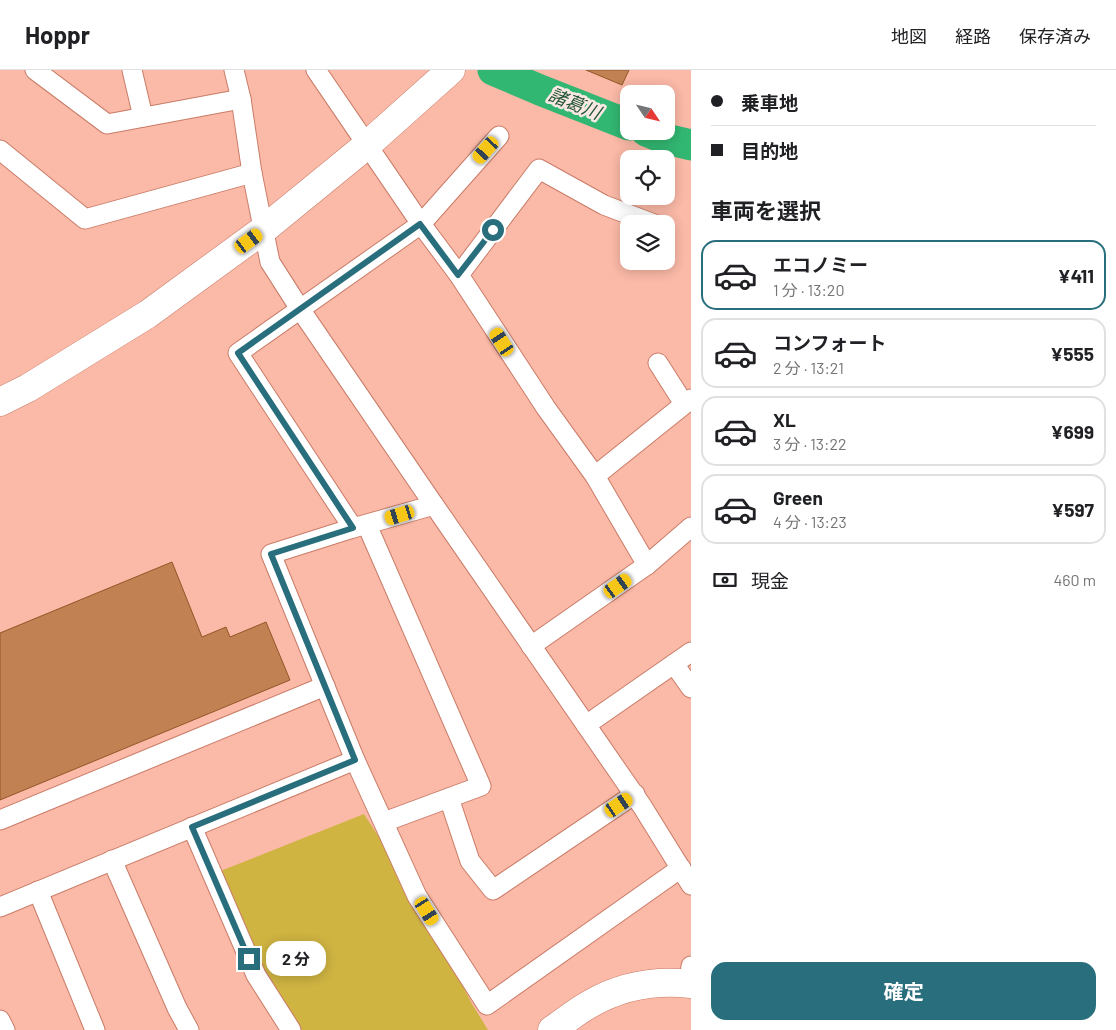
<!DOCTYPE html>
<html lang="ja">
<meta charset="utf-8">
<style>
:root{--surface:#fff;--page:#f6f6f6;--text:#202124;--muted:#757577;--line:#e0e0e0;--accent:#296e7d}
body{margin:0;font-family:Barlow,"Noto Sans JP",sans-serif;background:var(--page);color:var(--text);height:100vh;display:flex;flex-direction:column;font-size:19px;white-space:nowrap}
*{box-sizing:border-box;margin:0}
p{font-size:16px;color:var(--muted)}
.icon{flex:none;width:28px;height:28px;fill:none;stroke:currentColor;stroke-width:2;stroke-linecap:round;stroke-linejoin:round}
.map{position:relative;flex:1;overflow:hidden}
.panel{display:flex;flex-direction:column;background:var(--surface);width:425px}
.panel>*{flex:none}
.top-card{display:grid;align-content:center;height:110px;padding:0 20px;background:var(--surface)}
.needle{width:32px;rotate:125deg}
.fabs{position:absolute;left:620px;top:15px;display:grid;gap:10px}
.fabs a{display:grid;place-items:center;width:55px;height:55px;border-radius:10px;background:var(--surface);box-shadow:0 2px 12px #0003;font-size:25px}
.end{position:absolute;width:22px;height:22px;margin:-11px;border:6px solid #296e7d;background:#fff;box-shadow:0 0 0 2px #fff}
.from{border-radius:50%}
.bubble{position:absolute;height:35px;border-radius:15px;background:var(--surface);box-shadow:0 2px 12px #0003;font-size:16px;font-weight:700;line-height:35px;text-align:center}
.car{position:absolute;width:15px;height:30px;margin:-15px -8px;border-radius:6px;box-shadow:0 0 4px 1px #0007;background:linear-gradient(#f5c518 24%,#345 0 40%,#f5c518 0 76%,#345 0 86%,#f5c518 0)}
.top-card b{display:flex;align-items:center;gap:18px;height:48px;font-size:19px}
.top-card b+b{border-top:1px solid var(--line)}
.top-card i{width:12px;height:12px;background:var(--text)}
ul{padding:0;list-style:none}
li{display:flex;align-items:center;gap:15px;height:70px;margin:0 10px 8px;padding:0 10px;border:2px solid var(--line);border-radius:15px}
li div{flex:1}
li b{display:block;font-size:19px}
li em{font-style:normal;font-weight:700}
li.active{border-color:var(--accent)}
li>.icon{width:45px;height:45px;stroke-width:1.5}
h2{padding:0 20px;font-size:22px;line-height:60px}
.pay{display:flex;align-items:center;gap:12px;height:55px;padding:0 20px;font-size:19px}
.pay p{margin-inline-start:auto}
.cta{display:flex;gap:10px;margin-top:auto;padding:10px 20px}
.cta a{flex:1;height:58px;border-radius:15px;background:var(--accent);color:#fff;font-size:20px;font-weight:700;line-height:58px;text-align:center}
header{display:flex;align-items:center;gap:30px;box-sizing:border-box;height:70px;padding:0 25px;background:var(--surface);border-bottom:1px solid var(--line)}
header strong{font-size:24px}
nav{display:flex;gap:28px;margin-inline-start:auto;font-size:18px}
main{display:flex;flex:1;min-height:0}
.map>svg:first-child{display:block}
.green{fill:#cfb442}
.lines{fill:none;stroke-linecap:round;stroke-linejoin:round}
.river{stroke:#32b772;stroke-width:31}
.building{fill:#c28152;stroke:#935627}
.street-casing{stroke:#c97c68;stroke-width:21}
.secondary-casing{stroke:#c97c68;stroke-width:29}
.street{stroke:#fff;stroke-width:19}
.secondary{stroke:#fff;stroke-width:28}
.route{stroke:#296e7d;stroke-width:6}
.labels{text-anchor:middle;dominant-baseline:central;stroke-width:5;stroke-linejoin:round;paint-order:stroke}
.water-label{font-size:18px;font-style:italic;fill:#225437;stroke:#f9e8e3}
</style>
<header>
<strong>Hoppr</strong>
<nav><a>地図</a><a>経路</a><a>保存済み</a></nav>
</header>
<main>
<div class="map">
<svg width="691" height="960" viewBox="0 0 691 960">
<rect width="100%" height="100%" fill="#fbb9a7"/>
<polygon class="green" points="364,744 417,826 472,934 488,960 299,960 265,909 218,802"/>
<g class="lines">
<g class="river">
<polyline points="493,0 540,20 629,55"/>
<polyline points="646,61 666,69 691,75"/>
</g>
</g>
<g class="building">
<polygon points="586,0 629,0 622,15"/>
<polygon points="172,492 202,567 226,557 230,567 266,552 290,610 0,730 0,563"/>
</g>
<g class="lines">
<g class="street-casing">
<g id="street">
<polyline points="35,0 107,54 241,29"/>
<polyline points="132,0 143,47"/>
<polyline points="234,0 241,29 252,103 270,192 300,239 434,435 642,736 691,815"/>
<polyline points="316,0 421,154 459,205 546,338 595,406 647,495 691,457"/>
<polyline points="0,80 85,149 252,103"/>
<polyline points="459,205 539,99 604,135 654,154"/>
<polyline points="658,293 684,334"/>
<polyline points="595,406 691,329"/>
<polyline points="367,455 481,716 384,752"/>
<polyline points="353,458 238,283 421,154 499,66"/>
<polyline points="531,576 647,495"/>
<polyline points="674,594 691,618"/>
<polyline points="586,655 691,582"/>
<polyline points="355,690 271,484 353,458 434,435"/>
<polyline points="449,728 470,791 493,820 635,724"/>
<polyline points="0,750 325,616"/>
<polyline points="192,757 256,905 291,960"/>
<polyline points="112,790 177,938 189,960"/>
<polyline points="38,821 95,960"/>
<polyline points="0,837 355,690 417,826 487,935 681,798"/>
<polyline points="689,914 691,896"/>
<polyline points="0,950 5,960"/>
</g>
</g>
<g class="secondary-casing">
<g id="secondary">
<polyline points="0,332 28,318 148,244 263,160 367,75 451,0"/>
<path d="M552 960C565 951 577 941 590 934 621 916 656 910 691 914"/>
</g>
</g>
<use href="#street" class="street"/>
<use href="#secondary" class="secondary"/>
</g>
<g class="lines">
<polyline class="route" points="249,889 192,757 355,690 271,484 353,458 238,283 420,154 458,205 493,160"/>
</g>
<g class="labels">
<g class="water-label">
<text transform="translate(575 33) rotate(22)">諸葛川</text>
</g>
</g>
</svg>
<div class="fabs">
<a><svg class="needle" viewBox="-14 -14 28 28"><path d="M0-13l5 13h-10z" fill="#e53935"/><path d="M0 13l5-13h-10z" fill="#757577"/></svg></a>
<a><svg class="icon" aria-label="locate" viewBox="0 0 24 24"><circle cx="12" cy="12" r="6"/><path d="M12 2v4M12 18v4M2 12h4M18 12h4"/></svg></a>
<a><svg class="icon" aria-label="layers" viewBox="0 0 24 24"><path d="M12 4l9 5-9 5-9-5zM3 14l9 5 9-5"/></svg></a>
</div>
<i class="end from" style="left:493px;top:160px"></i>
<i class="end" style="left:249px;top:889px"></i>
<div class="bubble" style="left:266px;top:871px;width:60px">2 分</div>
<i class="car" style="left:486px;top:80px;rotate:222deg"></i>
<i class="car" style="left:249px;top:171px;rotate:54deg"></i>
<i class="car" style="left:502px;top:272px;rotate:327deg"></i>
<i class="car" style="left:400px;top:445px;rotate:253deg"></i>
<i class="car" style="left:618px;top:516px;rotate:55deg"></i>
<i class="car" style="left:619px;top:735px;rotate:56deg"></i>
<i class="car" style="left:427px;top:841px;rotate:148deg"></i>
</div>
<section class="panel">
<div class="top-card">
<b><i class="from"></i>乗車地</b>
<b><i></i>目的地</b>
</div>
<h2>車両を選択</h2>
<ul>
<li class="active"><svg class="icon" aria-label="car" viewBox="0 0 24 24"><path d="M5 17H2v-5l4-1 3-4h7l3 4 3 1v5h-3M9 17h6M6 11h13"/><circle cx="7" cy="17" r="2"/><circle cx="17" cy="17" r="2"/></svg><div><b>エコノミー</b><p>1 分 · 13:20</p></div><em>¥411</em></li>
<li><svg class="icon" aria-label="car" viewBox="0 0 24 24"><path d="M5 17H2v-5l4-1 3-4h7l3 4 3 1v5h-3M9 17h6M6 11h13"/><circle cx="7" cy="17" r="2"/><circle cx="17" cy="17" r="2"/></svg><div><b>コンフォート</b><p>2 分 · 13:21</p></div><em>¥555</em></li>
<li><svg class="icon" aria-label="car" viewBox="0 0 24 24"><path d="M5 17H2v-5l4-1 3-4h7l3 4 3 1v5h-3M9 17h6M6 11h13"/><circle cx="7" cy="17" r="2"/><circle cx="17" cy="17" r="2"/></svg><div><b>XL</b><p>3 分 · 13:22</p></div><em>¥699</em></li>
<li><svg class="icon" aria-label="car" viewBox="0 0 24 24"><path d="M5 17H2v-5l4-1 3-4h7l3 4 3 1v5h-3M9 17h6M6 11h13"/><circle cx="7" cy="17" r="2"/><circle cx="17" cy="17" r="2"/></svg><div><b>Green</b><p>4 分 · 13:23</p></div><em>¥597</em></li>
</ul>
<div class="pay"><svg class="icon" aria-label="cash" viewBox="0 0 24 24"><path d="M3 7h18v10H3z"/><circle cx="12" cy="12" r="2"/></svg>現金<p>460 m</p></div>
<div class="cta"><a>確定</a></div>
</section>
</main>
